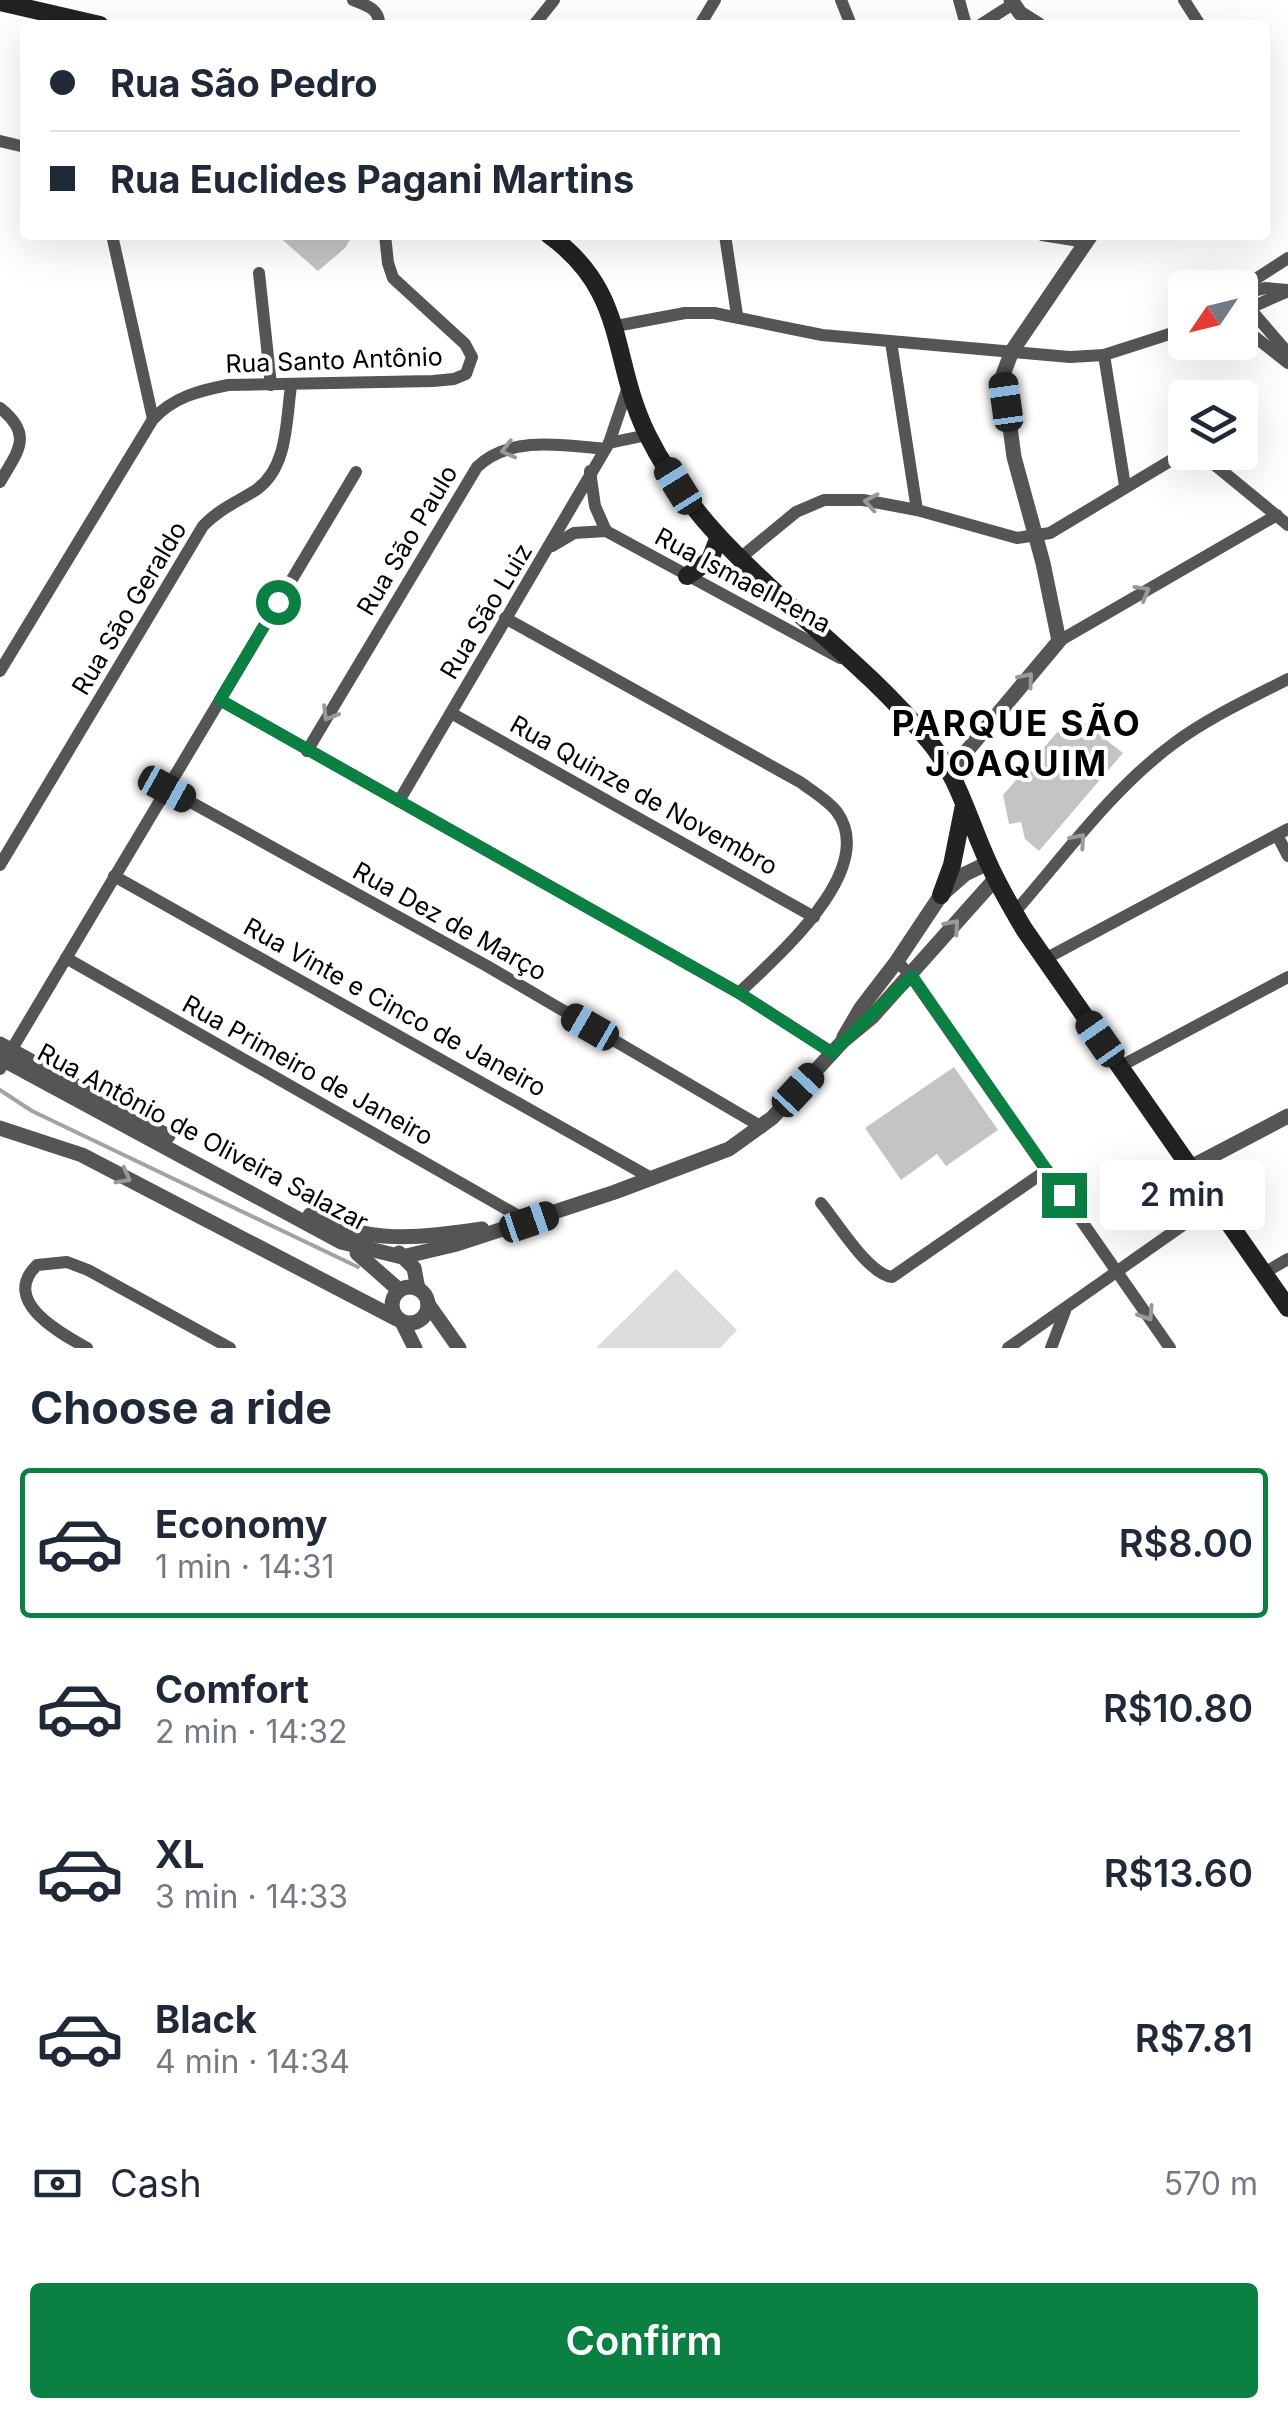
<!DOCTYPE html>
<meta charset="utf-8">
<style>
:root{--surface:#fff;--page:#f2f2f3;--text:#1f2937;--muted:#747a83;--line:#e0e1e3;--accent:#0b8043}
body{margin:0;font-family:Inter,sans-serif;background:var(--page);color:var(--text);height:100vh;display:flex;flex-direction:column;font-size:38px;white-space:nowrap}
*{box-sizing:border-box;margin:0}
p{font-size:32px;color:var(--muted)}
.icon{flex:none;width:55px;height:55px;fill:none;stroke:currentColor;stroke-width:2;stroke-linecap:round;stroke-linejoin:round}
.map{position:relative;height:1348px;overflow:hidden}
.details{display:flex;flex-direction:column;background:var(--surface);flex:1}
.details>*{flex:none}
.hud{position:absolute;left:20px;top:20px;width:1250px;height:220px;border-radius:10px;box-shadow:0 10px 40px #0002;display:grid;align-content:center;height:220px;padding:0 30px;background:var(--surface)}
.needle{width:65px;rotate:235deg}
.buttons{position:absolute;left:1168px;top:270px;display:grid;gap:20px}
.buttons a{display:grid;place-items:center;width:90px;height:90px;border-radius:10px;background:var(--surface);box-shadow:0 10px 40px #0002;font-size:50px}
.end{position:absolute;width:45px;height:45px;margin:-22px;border:12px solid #0b8043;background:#fff;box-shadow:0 0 0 5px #fff}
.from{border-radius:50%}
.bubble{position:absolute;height:70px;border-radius:10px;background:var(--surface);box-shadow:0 10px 40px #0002;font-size:32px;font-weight:600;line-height:70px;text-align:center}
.car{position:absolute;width:30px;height:60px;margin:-30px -15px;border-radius:12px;box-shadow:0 0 8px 2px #0007;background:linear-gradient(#222 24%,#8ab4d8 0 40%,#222 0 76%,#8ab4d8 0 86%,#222 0)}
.hud b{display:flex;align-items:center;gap:35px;height:95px;font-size:38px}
.hud b+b{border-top:2px solid var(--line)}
.hud i{width:25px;height:25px;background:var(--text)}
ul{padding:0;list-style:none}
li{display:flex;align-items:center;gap:30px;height:150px;margin:0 20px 15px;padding:0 10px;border:5px solid transparent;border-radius:10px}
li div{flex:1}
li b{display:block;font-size:38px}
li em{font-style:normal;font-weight:600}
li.active{border-color:var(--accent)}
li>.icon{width:90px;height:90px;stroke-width:1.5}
h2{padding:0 30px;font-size:45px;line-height:120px}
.pay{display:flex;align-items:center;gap:25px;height:110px;padding:0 30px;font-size:38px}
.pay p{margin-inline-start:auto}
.action{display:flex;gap:20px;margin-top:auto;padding:20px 30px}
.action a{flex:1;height:115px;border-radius:10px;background:var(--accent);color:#fff;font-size:40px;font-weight:600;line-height:115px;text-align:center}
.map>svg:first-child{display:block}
.green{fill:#dcdcdc}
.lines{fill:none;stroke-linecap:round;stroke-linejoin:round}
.stream{stroke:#a3a3a3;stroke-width:4}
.building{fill:#c4c4c4}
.minor{stroke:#555;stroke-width:12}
.tertiary{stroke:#555;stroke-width:15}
.secondary{stroke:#222;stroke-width:18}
.oneway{stroke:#999}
.route{stroke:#0b8043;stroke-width:12}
.labels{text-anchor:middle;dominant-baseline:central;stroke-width:8;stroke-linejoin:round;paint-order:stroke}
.street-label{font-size:25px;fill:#000;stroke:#fff}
.district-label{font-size:35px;font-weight:bold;letter-spacing:2.5px;fill:#000;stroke:#fff}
</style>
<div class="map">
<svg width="1288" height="1348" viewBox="0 0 1288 1348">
<rect width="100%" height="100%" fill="#fff"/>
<polygon class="green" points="676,1269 737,1330 720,1348 596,1348"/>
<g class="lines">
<polyline class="stream" points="0,1090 32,1111 358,1267"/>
</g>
<g class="building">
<polygon points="277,235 353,235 345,248 318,271"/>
<polygon points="1073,714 1123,753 1039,851 1025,839 1021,822 1009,824 1003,795"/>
<polygon points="954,1067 998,1130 946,1166 937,1154 901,1180 865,1128"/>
</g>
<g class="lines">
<g class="minor">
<path d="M353 0C366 5 380 9 379 25"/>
<polyline points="841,0 851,25"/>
<polyline points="959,0 966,25"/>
<polyline points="1184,0 1200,25"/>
<polyline points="534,25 554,0"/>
<polyline points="700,25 715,0"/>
<polyline points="980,25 1013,4"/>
<polyline points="0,141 25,147"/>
<polyline points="112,235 153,419"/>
<polyline points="725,235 737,315"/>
<polyline points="1042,235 1086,242"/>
<polyline points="259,273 271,385"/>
<polyline points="1240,289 1288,258"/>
<polyline points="1243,294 1265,288 1288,290"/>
<polyline points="1252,307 1286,292"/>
<polyline points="1251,310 1288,353"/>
<polyline points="1240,325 1288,363"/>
<polyline points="616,326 685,313 714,313 822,335 1070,357 1104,355 1185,329"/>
<polyline points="891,342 917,510"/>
<polyline points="1104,355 1125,486"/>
<path d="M0 408C34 435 18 451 0 482"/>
<polyline points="609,443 647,435"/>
<polyline points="1199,452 1288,525"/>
<polyline points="590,471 595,506 606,531"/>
<polyline points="552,546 574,533 606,531 840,658"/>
<polyline points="739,559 796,512 824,500 863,500 917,510 1017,538 1050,533 1185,452"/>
<path d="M505 618 800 782C812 791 828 800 837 812 879 870 776 957 739 993"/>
<polyline points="1059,641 1277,515"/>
<path d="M0 671 153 419C174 397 198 391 228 385L433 381 454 379 466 374 472 357 465 344 393 278 388 263 385 235"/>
<polyline points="220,700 739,993 833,1053"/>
<polyline points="451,713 814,917"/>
<path d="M307 751 477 467C510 435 563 445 605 449"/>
<polyline points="167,789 487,966 762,1127"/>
<polyline points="399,801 609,443 628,387"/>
<polyline points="1277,835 1288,856"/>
<path d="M0 865 203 526C219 509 237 502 256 490 288 468 286 421 291 386"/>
<polyline points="114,876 653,1179"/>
<path d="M1014 913C1064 856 1112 789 1173 744 1208 718 1249 699 1288 679"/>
<polyline points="66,958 529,1222"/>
<polyline points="1045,959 1288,829"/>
<polyline points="897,961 911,976 1170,1348"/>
<polyline points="1119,1067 1288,977"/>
<polyline points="0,1069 356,472"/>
<path d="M821 1203C837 1222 868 1274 892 1277L1047 1170"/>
<polyline points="1264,1273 1288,1259"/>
<path d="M87 1348C60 1333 0 1301 37 1265L67 1262 88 1270 230 1348"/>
<polyline points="1008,1348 1213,1204"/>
<polyline points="1051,1348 1065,1311"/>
</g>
<g class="tertiary">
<polyline points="1011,0 1020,13 1039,25"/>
<polyline points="950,771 1059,641 1043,563 1014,457 1003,375 1012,351 1091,235"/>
<polyline points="844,1037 861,1008 897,961 941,895 965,874 988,863"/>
<polyline points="0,1044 168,1136"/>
<polyline points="0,1058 341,1242 402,1257 457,1244 615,1192 729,1149 772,1118 843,1041 872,1017 996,878"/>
<polyline points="0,1128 82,1155 397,1319"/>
<polyline points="1189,1168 1288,1116"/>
<path d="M310 1215C367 1245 421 1238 482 1229"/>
<polyline points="357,1253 399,1290"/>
<polyline points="399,1253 414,1268 418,1289"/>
<circle cx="410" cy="1305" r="18"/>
<polyline points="428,1304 459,1348"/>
<polyline points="402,1322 415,1348"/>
</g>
<g class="secondary">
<polyline points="0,2 100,25"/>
<path d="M549 235C628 292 610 358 647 434 710 563 840 632 928 740 958 775 969 821 988 862 998 885 1011 907 1024 929L1288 1308"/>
<polyline points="687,576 710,560 718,539"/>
<polyline points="941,895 952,865 964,805"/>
</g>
</g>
<defs><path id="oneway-chevron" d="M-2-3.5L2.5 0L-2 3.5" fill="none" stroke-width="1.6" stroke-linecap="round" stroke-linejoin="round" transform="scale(2.5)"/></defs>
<g class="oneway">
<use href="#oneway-chevron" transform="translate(508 450) rotate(166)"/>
<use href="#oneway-chevron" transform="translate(871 502) rotate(-170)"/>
<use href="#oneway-chevron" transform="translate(1143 592) rotate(-30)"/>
<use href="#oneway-chevron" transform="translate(1027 679) rotate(-50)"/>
<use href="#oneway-chevron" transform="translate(329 714) rotate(121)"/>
<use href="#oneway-chevron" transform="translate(1079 840) rotate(-49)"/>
<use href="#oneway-chevron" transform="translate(953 926) rotate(-49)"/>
<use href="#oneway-chevron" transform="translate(124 1177) rotate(28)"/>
<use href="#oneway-chevron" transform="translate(1147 1314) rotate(57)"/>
</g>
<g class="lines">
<polyline class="route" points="278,602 220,700 739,993 832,1053 912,976 1064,1195"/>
</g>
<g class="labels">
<g class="street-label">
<text transform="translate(334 360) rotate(-2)">Rua Santo Antônio</text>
<text transform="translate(407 540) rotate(-59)">Rua São Paulo</text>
<text transform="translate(743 580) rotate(28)">Rua Ismael Pena</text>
<text transform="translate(129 608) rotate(-59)">Rua São Geraldo</text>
<text transform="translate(486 611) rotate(-59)">Rua São Luiz</text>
<text transform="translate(644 795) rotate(29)">Rua Quinze de Novembro</text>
<text transform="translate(450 921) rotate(29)">Rua Dez de Março</text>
<text transform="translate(395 1007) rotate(29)">Rua Vinte e Cinco de Janeiro</text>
<text transform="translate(308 1070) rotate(29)">Rua Primeiro de Janeiro</text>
<text transform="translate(203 1137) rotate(28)">Rua Antônio de Oliveira Salazar</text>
</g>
<g class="district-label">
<text x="1017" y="723">PARQUE SÃO<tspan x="1017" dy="40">JOAQUIM</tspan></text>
</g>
</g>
</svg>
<div class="buttons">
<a><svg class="needle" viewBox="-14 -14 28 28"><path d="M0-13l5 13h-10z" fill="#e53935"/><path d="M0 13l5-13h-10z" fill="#747a83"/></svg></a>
<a><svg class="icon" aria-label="layers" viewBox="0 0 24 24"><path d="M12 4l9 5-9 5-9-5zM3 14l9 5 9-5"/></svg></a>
</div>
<i class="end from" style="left:278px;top:602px"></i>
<i class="end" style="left:1064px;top:1195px"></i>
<div class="bubble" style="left:1100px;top:1160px;width:165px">2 min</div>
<i class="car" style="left:1006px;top:402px;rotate:352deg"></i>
<i class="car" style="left:678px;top:486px;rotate:328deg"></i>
<i class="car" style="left:167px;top:789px;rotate:119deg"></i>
<i class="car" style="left:590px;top:1027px;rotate:300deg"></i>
<i class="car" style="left:1100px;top:1039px;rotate:325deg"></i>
<i class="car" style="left:798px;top:1090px;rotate:43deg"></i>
<i class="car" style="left:529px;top:1222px;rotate:71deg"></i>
<div class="hud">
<b><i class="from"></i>Rua São Pedro</b>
<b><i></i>Rua Euclides Pagani Martins</b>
</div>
</div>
<section class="details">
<h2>Choose a ride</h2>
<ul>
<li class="active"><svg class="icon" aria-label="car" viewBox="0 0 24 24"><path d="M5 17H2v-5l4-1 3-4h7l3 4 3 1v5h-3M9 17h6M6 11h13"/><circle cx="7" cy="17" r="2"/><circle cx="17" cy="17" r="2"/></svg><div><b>Economy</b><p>1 min · 14:31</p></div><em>R$8.00</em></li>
<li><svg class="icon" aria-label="car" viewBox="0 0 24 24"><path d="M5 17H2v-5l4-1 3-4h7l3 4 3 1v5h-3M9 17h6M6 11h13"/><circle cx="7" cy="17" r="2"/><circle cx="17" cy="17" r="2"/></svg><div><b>Comfort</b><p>2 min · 14:32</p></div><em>R$10.80</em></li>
<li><svg class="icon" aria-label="car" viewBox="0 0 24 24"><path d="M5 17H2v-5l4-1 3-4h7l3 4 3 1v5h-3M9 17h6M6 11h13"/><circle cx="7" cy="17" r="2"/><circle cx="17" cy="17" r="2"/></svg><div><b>XL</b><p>3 min · 14:33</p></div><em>R$13.60</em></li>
<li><svg class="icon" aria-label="car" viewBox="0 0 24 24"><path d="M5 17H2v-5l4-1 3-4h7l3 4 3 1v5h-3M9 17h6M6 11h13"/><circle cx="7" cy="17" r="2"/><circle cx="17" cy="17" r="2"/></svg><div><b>Black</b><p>4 min · 14:34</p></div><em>R$7.81</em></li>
</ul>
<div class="pay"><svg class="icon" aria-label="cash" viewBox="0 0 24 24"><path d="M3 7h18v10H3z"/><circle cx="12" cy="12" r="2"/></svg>Cash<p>570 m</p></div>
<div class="action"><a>Confirm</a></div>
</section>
